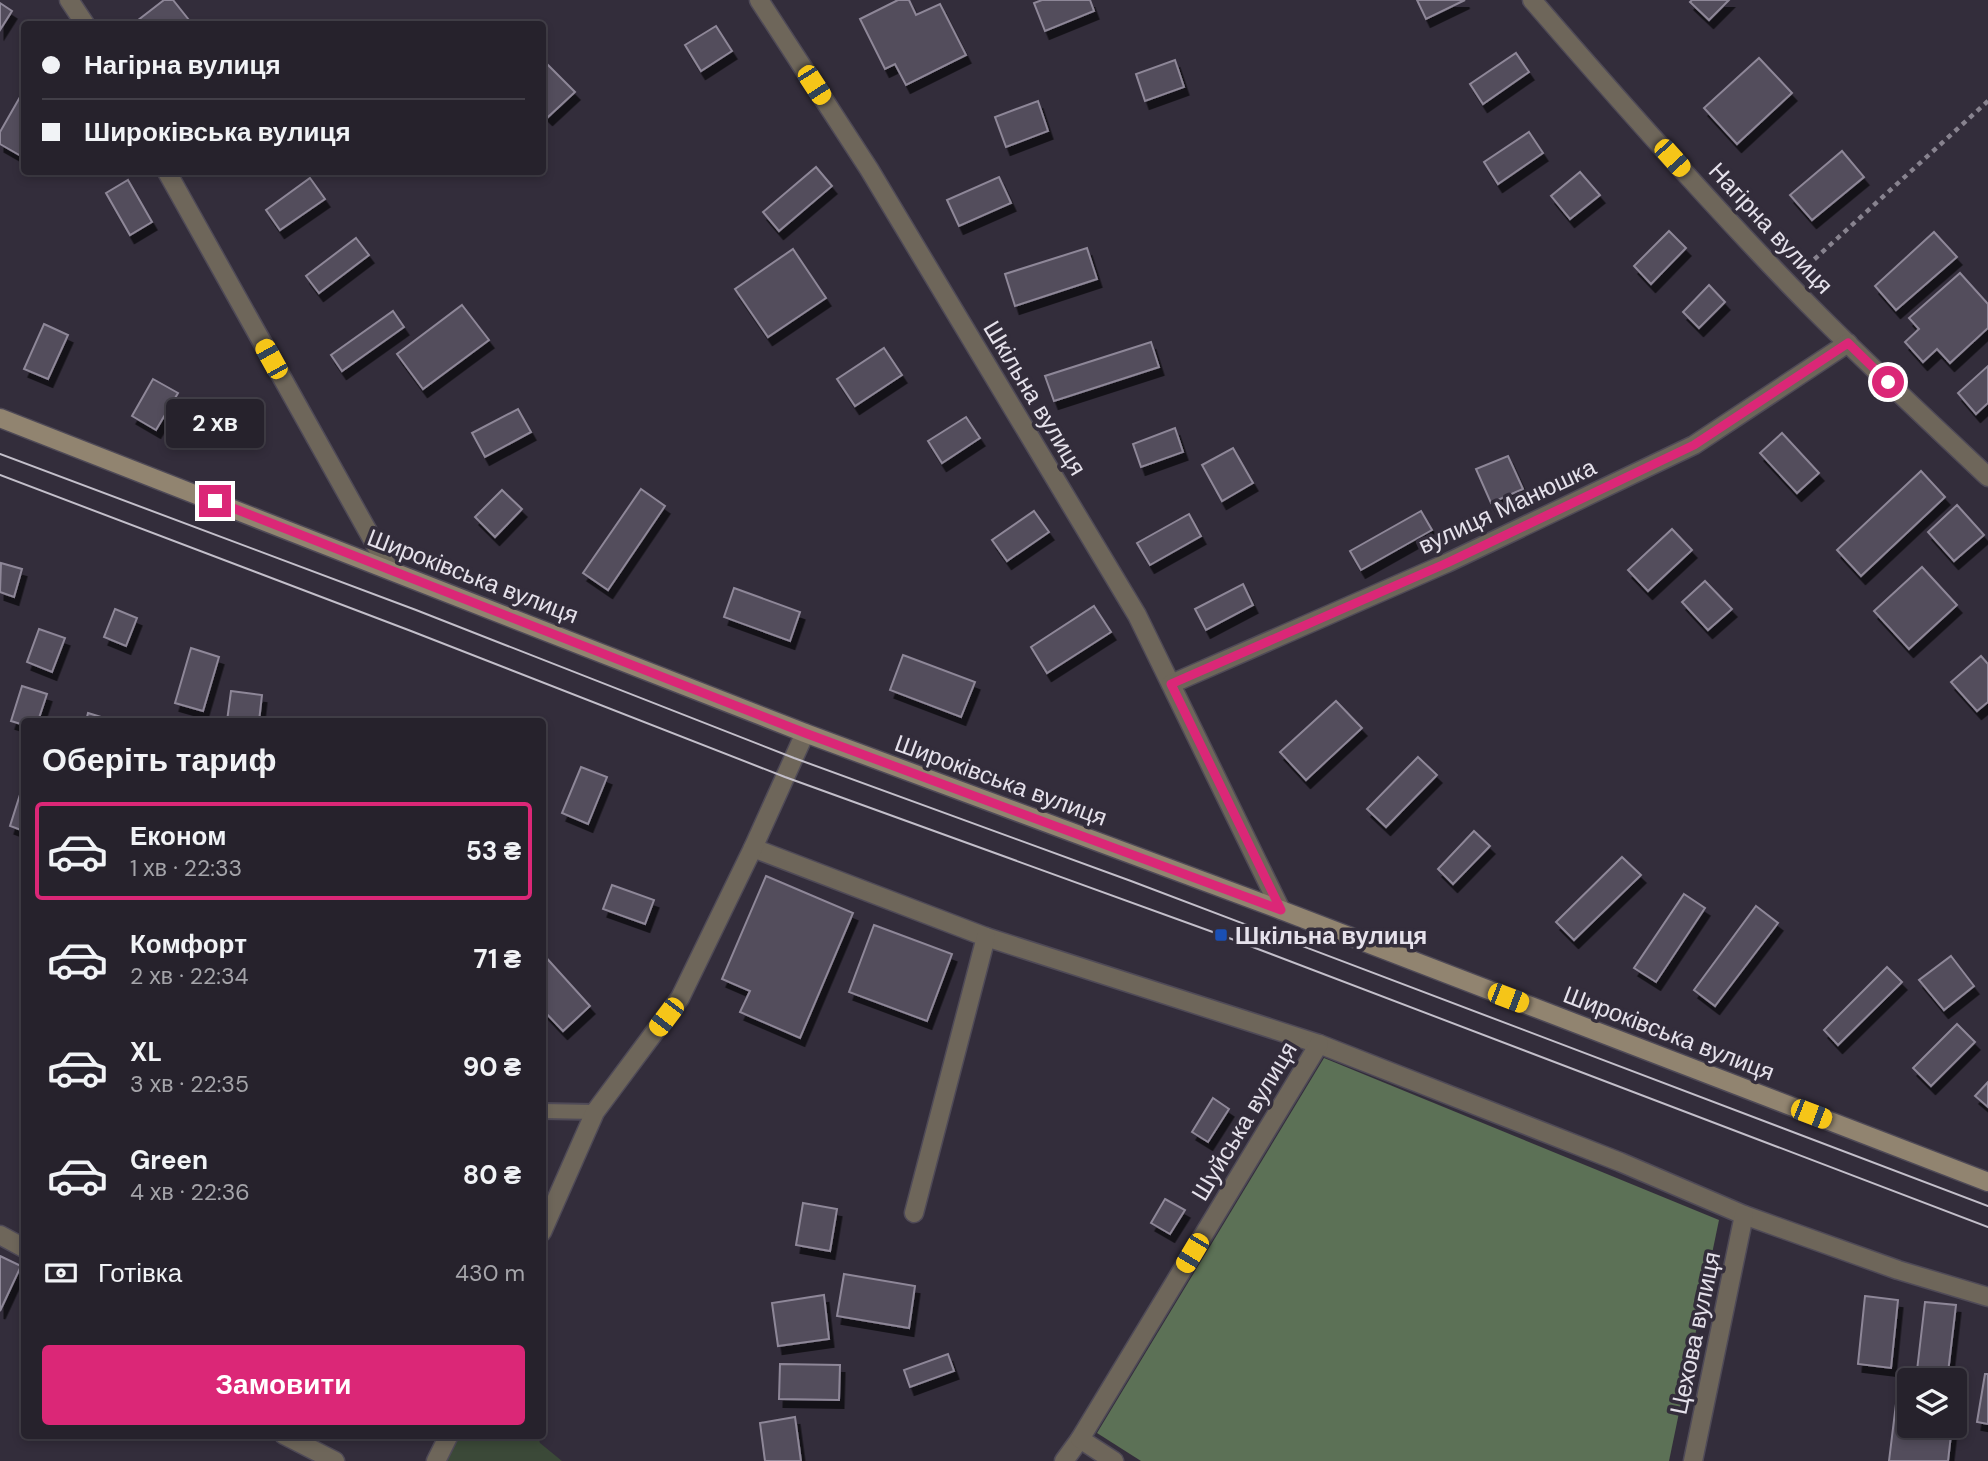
<!DOCTYPE html>
<html lang="uk">
<meta charset="utf-8">
<style>
:root{--surface:#26222c;--page:#322f38;--text:#f1f3f6;--muted:#a4a4a9;--line:#423f48;--accent:#db2777}
body{margin:0;font-family:"DM Sans",sans-serif;background:var(--page);color:var(--text);height:100vh;display:flex;flex-direction:column;font-size:26px;white-space:nowrap}
*{box-sizing:border-box;margin:0}
p{font-size:23px;color:var(--muted)}
.icon{flex:none;width:38px;height:38px;fill:none;stroke:currentColor;stroke-width:2;stroke-linecap:round;stroke-linejoin:round}
.map{position:relative;flex:1;overflow:hidden}
.drawer{position:absolute;left:21px;top:718px;width:525px;height:721px;display:flex;flex-direction:column;background:var(--surface);border-radius:7px;box-shadow:0 4px 10px #0003,0 0 0 2px var(--line)}
.drawer>*{flex:none}
.top-card{position:absolute;left:21px;top:21px;width:525px;height:154px;border-radius:7px;box-shadow:0 4px 10px #0003,0 0 0 2px var(--line);display:grid;align-content:center;height:154px;padding:0 21px;background:var(--surface)}
.fabs{position:absolute;left:1897px;top:1368px;display:grid;gap:14px}
.fabs a{display:grid;place-items:center;width:70px;height:70px;border-radius:7px;background:var(--surface);box-shadow:0 4px 10px #0003,0 0 0 2px var(--line);font-size:35px}
.end{position:absolute;width:32px;height:32px;margin:-16px;border:9px solid #db2777;background:#fff;box-shadow:0 0 0 4px #fff}
.from{border-radius:50%}
.bubble{position:absolute;height:49px;border-radius:7px;background:var(--surface);box-shadow:0 4px 10px #0003,0 0 0 2px var(--line);font-size:23px;font-weight:700;line-height:49px;text-align:center}
.car{position:absolute;width:21px;height:42px;margin:-21px -10px;border-radius:9px;box-shadow:0 0 5px 2px #0007;background:linear-gradient(#f5c518 24%,#345 0 40%,#f5c518 0 76%,#345 0 86%,#f5c518 0)}
.top-card b{display:flex;align-items:center;gap:24px;height:66px;font-size:26px}
.top-card b+b{border-top:2px solid var(--line)}
.top-card i{width:18px;height:18px;background:var(--text)}
ul{padding:0;list-style:none}
li{display:flex;align-items:center;gap:21px;height:98px;margin:0 14px 10px;padding:0 7px;border:4px solid transparent;border-radius:7px}
li div{flex:1}
li b{display:block;font-size:26px}
li em{font-style:normal;font-weight:700}
li.on{border-color:var(--accent)}
li>.icon{width:63px;height:63px;stroke-width:1.5}
h2{padding:0 21px;font-size:32px;line-height:84px}
.pay{display:flex;align-items:center;gap:18px;height:77px;padding:0 21px;font-size:26px}
.pay p{margin-inline-start:auto}
.cta{display:flex;gap:14px;margin-top:auto;padding:14px 21px}
.cta a{flex:1;height:80px;border-radius:7px;background:var(--accent);color:#fff;font-size:28px;font-weight:700;line-height:80px;text-align:center}
.map>svg:first-child{display:block}
.green{fill:#3b4938}
.forest{fill:#5c7156}
.building{fill:#534d5c;stroke:#8e8798;stroke-width:2;filter:url(#shadow)}
.lines{fill:none;stroke-linecap:round;stroke-linejoin:round}
.service-casing{stroke:#4f4a57;stroke-width:18}
.minor-casing{stroke:#4f4a57;stroke-width:21}
.secondary-casing{stroke:#4f4a57;stroke-width:21}
.path{stroke:#88838f;stroke-width:4.5;stroke-dasharray:5 5;stroke-linecap:butt}
.service{stroke:#6e665a;stroke-width:14}
.minor{stroke:#6e665a;stroke-width:18}
.secondary{stroke:#918470;stroke-width:18}
.tram{stroke:#c3bfca;stroke-width:2}
.route{stroke:#db2777;stroke-width:9}
.transit-dot{fill:#1a4fb4;stroke:#332d3b;stroke-width:2.5}
.labels{text-anchor:middle;dominant-baseline:central;stroke-width:7;stroke-linejoin:round;paint-order:stroke}
.street-label{font-size:24px;fill:#e5e1eb;stroke:#332d3b}
.poi-label{font-size:24px;font-weight:bold;fill:#e5e1eb;stroke:#332d3b;text-anchor:start}
</style>
<div class="map">
<svg width="1988" height="1461" viewBox="0 0 1988 1461">
<defs>
<filter id="shadow"><feDropShadow dx="4.5" dy="8" stdDeviation="0" flood-color="#0009"/></filter>
</defs>
<rect width="100%" height="100%" fill="#332d3b"/>
<polygon class="green" points="449,1435 537,1435 540,1443 562,1461 436,1461"/>
<polygon class="forest" points="1324,1058 1719,1220 1669,1461 1141,1461 1097,1433"/>
<g class="building">
<polygon points="164,0 173,0 189,20 184,24 133,24"/>
<polygon points="898,0 909,0 916,15 940,4 966,55 906,85 895,64 885,69 860,19"/>
<polygon points="1042,0 1090,0 1094,11 1045,31 1034,3"/>
<polygon points="1417,0 1465,0 1426,19"/>
<polygon points="1692,0 1729,0 1709,20 1690,2"/>
<polygon points="0,3 12,11 0,30"/>
<polygon points="716,26 732,51 701,71 685,45"/>
<polygon points="1516,53 1529,72 1483,104 1470,84"/>
<polygon points="1759,58 1792,93 1737,144 1704,108"/>
<polygon points="542,59 575,92 548,117 542,111"/>
<polygon points="1175,60 1184,87 1145,101 1136,74"/>
<polygon points="24,90 24,151 21,156 0,144 0,132"/>
<polygon points="1038,101 1048,131 1006,147 995,117"/>
<polygon points="1529,132 1543,153 1498,184 1484,162"/>
<polygon points="1842,151 1864,177 1812,220 1790,195"/>
<polygon points="816,167 832,186 779,231 763,212"/>
<polygon points="1580,172 1600,195 1570,219 1551,196"/>
<polygon points="999,177 1011,203 959,226 947,200"/>
<polygon points="310,178 325,199 280,230 266,210"/>
<polygon points="128,180 152,222 130,235 106,193"/>
<polygon points="1669,231 1686,248 1651,284 1634,266"/>
<polygon points="1934,232 1957,257 1896,310 1875,286"/>
<polygon points="356,238 369,255 319,293 306,276"/>
<polygon points="1087,248 1097,279 1015,306 1005,274"/>
<polygon points="793,249 826,298 768,337 735,289"/>
<polygon points="1960,273 1988,304 1988,328 1950,363 1937,349 1923,362 1905,342 1919,329 1909,318"/>
<polygon points="1709,285 1725,302 1699,328 1683,312"/>
<polygon points="462,305 489,340 423,389 397,354"/>
<polygon points="393,311 404,327 342,371 331,355"/>
<polygon points="44,324 68,335 48,379 24,369"/>
<polygon points="1151,342 1159,367 1054,401 1045,376"/>
<polygon points="884,348 902,375 855,406 837,379"/>
<polygon points="1988,366 1988,403 1976,414 1958,393"/>
<polygon points="153,379 178,393 156,430 132,416"/>
<polygon points="518,409 531,432 485,457 472,433"/>
<polygon points="966,417 980,438 942,463 928,441"/>
<polygon points="1175,428 1183,452 1141,467 1133,444"/>
<polygon points="1782,433 1819,473 1797,493 1760,453"/>
<polygon points="1233,448 1253,483 1222,501 1202,465"/>
<polygon points="1508,456 1523,489 1491,503 1476,469"/>
<polygon points="1921,471 1945,497 1861,576 1837,550"/>
<polygon points="641,489 665,506 608,590 583,573"/>
<polygon points="502,490 522,509 495,537 475,517"/>
<polygon points="1957,505 1984,535 1954,561 1928,532"/>
<polygon points="1034,511 1049,532 1007,561 992,540"/>
<polygon points="1421,511 1432,530 1361,570 1350,551"/>
<polygon points="1189,514 1201,536 1150,565 1137,543"/>
<polygon points="1672,529 1692,550 1648,591 1628,570"/>
<polygon points="1,563 22,569 14,597 0,592"/>
<polygon points="1922,567 1957,605 1909,649 1874,611"/>
<polygon points="1705,581 1732,609 1708,630 1682,602"/>
<polygon points="1243,584 1253,605 1206,630 1195,609"/>
<polygon points="734,588 800,612 790,641 724,617"/>
<polygon points="1094,606 1111,632 1047,673 1031,647"/>
<polygon points="115,609 137,618 126,646 104,637"/>
<polygon points="39,629 65,638 52,672 27,662"/>
<polygon points="191,648 219,657 203,711 175,703"/>
<polygon points="903,655 975,682 961,717 890,690"/>
<polygon points="1981,656 1988,664 1988,702 1977,711 1951,682"/>
<polygon points="22,686 47,694 38,721 24,721 24,725 11,721"/>
<polygon points="231,691 262,695 259,721 227,721"/>
<polygon points="1336,701 1362,728 1306,780 1280,752"/>
<polygon points="88,713 108,719 107,721 86,721"/>
<polygon points="1418,757 1437,775 1386,827 1367,809"/>
<polygon points="581,767 607,777 588,824 562,813"/>
<polygon points="24,782 24,831 10,826"/>
<polygon points="1474,831 1490,846 1453,884 1438,869"/>
<polygon points="1622,857 1641,875 1574,940 1556,922"/>
<polygon points="766,876 853,913 800,1038 740,1012 750,991 722,979"/>
<polygon points="612,885 654,900 645,924 603,909"/>
<polygon points="1684,894 1705,908 1656,982 1634,968"/>
<polygon points="1756,906 1778,923 1715,1006 1694,990"/>
<polygon points="874,925 952,954 927,1021 849,992"/>
<polygon points="542,953 590,1006 563,1031 542,1009"/>
<polygon points="1951,956 1974,986 1944,1010 1919,980"/>
<polygon points="1887,967 1902,982 1838,1045 1824,1030"/>
<polygon points="1957,1024 1975,1042 1931,1086 1913,1068"/>
<polygon points="1988,1082 1988,1107 1975,1096"/>
<polygon points="1213,1098 1229,1109 1208,1142 1192,1132"/>
<polygon points="1165,1199 1185,1210 1170,1234 1151,1223"/>
<polygon points="803,1203 837,1209 830,1251 796,1245"/>
<polygon points="0,1256 21,1266 0,1311"/>
<polygon points="844,1274 915,1286 909,1328 837,1316"/>
<polygon points="824,1295 829,1339 778,1346 772,1303"/>
<polygon points="1865,1296 1898,1300 1891,1368 1858,1364"/>
<polygon points="1925,1302 1956,1305 1947,1381 1916,1379"/>
<polygon points="948,1354 954,1371 910,1387 904,1370"/>
<polygon points="780,1364 840,1365 839,1400 779,1399"/>
<polygon points="1985,1374 1988,1374 1988,1424 1977,1422"/>
<polygon points="1896,1404 1909,1406 1909,1426 1952,1426 1948,1461 1889,1461"/>
<polygon points="795,1417 801,1461 765,1461 760,1423"/>
</g>
<g class="lines">
<g class="service-casing">
<polyline id="service" points="542,1111 595,1112"/>
</g>
<g class="minor-casing">
<g id="minor">
<polyline points="69,0 85,24"/>
<polyline points="759,0 869,169 1137,615 1281,910"/>
<path d="M1532 0C1621 103 1712 206 1808 304 1866 363 1928 420 1988 477"/>
<polyline points="167,172 389,569"/>
<polyline points="1171,684 1447,563 1694,445 1848,343"/>
<polyline points="753,848 986,937 1319,1044 1620,1162 1744,1215 1898,1270 1988,1297"/>
<polyline points="914,1213 986,937"/>
<polyline points="542,1232 595,1112 680,998 753,848 805,733"/>
<polyline points="0,1235 24,1248"/>
<polyline points="284,1435 335,1461"/>
<polyline points="436,1461 449,1435"/>
<polyline points="1064,1461 1080,1439"/>
<polyline points="1114,1461 1080,1439 1319,1044"/>
<polyline points="1693,1461 1744,1215"/>
</g>
</g>
<g class="secondary-casing">
<polyline id="secondary" points="0,418 805,733 1281,910 1988,1182"/>
</g>
<polyline class="path" points="1807,266 1988,101"/>
<use href="#service" class="service"/>
<use href="#minor" class="minor"/>
<use href="#secondary" class="secondary"/>
<g class="tram">
<polyline points="0,454 416,610 794,758 1131,881 1988,1206"/>
<polyline points="0,475 411,631 785,777 1221,935 1988,1227"/>
</g>
</g>
<g class="lines">
<polyline class="route" points="215,501 805,733 1281,910 1171,684 1447,563 1694,445 1848,343 1888,382"/>
</g>
<rect class="transit-dot" x="1214" y="928" width="14" height="14" rx="3.5"/>
<g class="labels">
<g class="street-label">
<text transform="translate(1771 228) rotate(47)">Нагірна вулиця</text>
<text transform="translate(1035 398) rotate(59)">Шкільна вулиця</text>
<text transform="translate(1507 506) rotate(-25)">вулиця Манюшка</text>
<text transform="translate(473 576) rotate(21)">Широківська вулиця</text>
<text transform="translate(1001 780) rotate(20)">Широківська вулиця</text>
<text transform="translate(1669 1033) rotate(21)">Широківська вулиця</text>
<text transform="translate(1244 1121) rotate(-59)">Шуйська вулиця</text>
<text transform="translate(1695 1333) rotate(-78)">Цехова вулиця</text>
</g>
<g class="poi-label">
<text x="1235" y="935">Шкільна вулиця</text>
</g>
</g>
</svg>
<div class="fabs">
<a><svg class="icon" aria-label="layers" viewBox="0 0 24 24"><path d="M12 4l9 5-9 5-9-5zM3 14l9 5 9-5"/></svg></a>
</div>
<i class="end from" style="left:1888px;top:382px"></i>
<i class="end" style="left:215px;top:501px"></i>
<div class="bubble" style="left:166px;top:399px;width:98px">2 хв</div>
<i class="car" style="left:814px;top:85px;rotate:147deg"></i>
<i class="car" style="left:1672px;top:158px;rotate:138deg"></i>
<i class="car" style="left:271px;top:359px;rotate:331deg"></i>
<i class="car" style="left:1508px;top:998px;rotate:111deg"></i>
<i class="car" style="left:666px;top:1017px;rotate:217deg"></i>
<i class="car" style="left:1811px;top:1114px;rotate:111deg"></i>
<i class="car" style="left:1192px;top:1253px;rotate:211deg"></i>
<div class="top-card">
<b><i class="from"></i>Нагірна вулиця</b>
<b><i></i>Широківська вулиця</b>
</div>
<section class="drawer">
<h2>Оберіть тариф</h2>
<ul>
<li class="on"><svg class="icon" aria-label="car" viewBox="0 0 24 24"><path d="M5 17H2v-5l4-1 3-4h7l3 4 3 1v5h-3M9 17h6M6 11h13"/><circle cx="7" cy="17" r="2"/><circle cx="17" cy="17" r="2"/></svg><div><b>Економ</b><p>1 хв · 22:33</p></div><em>53 ₴</em></li>
<li><svg class="icon" aria-label="car" viewBox="0 0 24 24"><path d="M5 17H2v-5l4-1 3-4h7l3 4 3 1v5h-3M9 17h6M6 11h13"/><circle cx="7" cy="17" r="2"/><circle cx="17" cy="17" r="2"/></svg><div><b>Комфорт</b><p>2 хв · 22:34</p></div><em>71 ₴</em></li>
<li><svg class="icon" aria-label="car" viewBox="0 0 24 24"><path d="M5 17H2v-5l4-1 3-4h7l3 4 3 1v5h-3M9 17h6M6 11h13"/><circle cx="7" cy="17" r="2"/><circle cx="17" cy="17" r="2"/></svg><div><b>XL</b><p>3 хв · 22:35</p></div><em>90 ₴</em></li>
<li><svg class="icon" aria-label="car" viewBox="0 0 24 24"><path d="M5 17H2v-5l4-1 3-4h7l3 4 3 1v5h-3M9 17h6M6 11h13"/><circle cx="7" cy="17" r="2"/><circle cx="17" cy="17" r="2"/></svg><div><b>Green</b><p>4 хв · 22:36</p></div><em>80 ₴</em></li>
</ul>
<div class="pay"><svg class="icon" aria-label="cash" viewBox="0 0 24 24"><path d="M3 7h18v10H3z"/><circle cx="12" cy="12" r="2"/></svg>Готівка<p>430 m</p></div>
<div class="cta"><a>Замовити</a></div>
</section>
</div>
